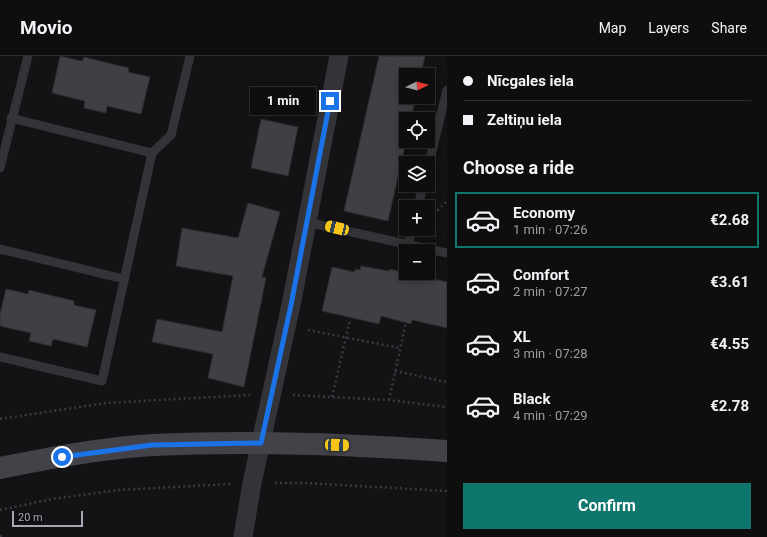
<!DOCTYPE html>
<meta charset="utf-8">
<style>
:root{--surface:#0e0e0f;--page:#171718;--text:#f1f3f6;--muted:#9b9c9e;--line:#2e2e2f;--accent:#0f766e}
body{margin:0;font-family:Roboto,sans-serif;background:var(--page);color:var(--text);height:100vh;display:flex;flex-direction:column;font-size:15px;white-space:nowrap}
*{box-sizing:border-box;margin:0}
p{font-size:13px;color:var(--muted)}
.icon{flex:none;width:22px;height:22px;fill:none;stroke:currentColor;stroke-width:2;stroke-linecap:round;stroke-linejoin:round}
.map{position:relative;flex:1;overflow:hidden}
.details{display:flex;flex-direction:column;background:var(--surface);width:320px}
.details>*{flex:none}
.banner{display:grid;align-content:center;height:88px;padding:0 16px;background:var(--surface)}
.needle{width:26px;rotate:84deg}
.fabs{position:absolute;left:399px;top:12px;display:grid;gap:8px}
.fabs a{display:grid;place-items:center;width:36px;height:36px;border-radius:0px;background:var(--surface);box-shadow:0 2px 10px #0003,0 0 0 1px var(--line);font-size:20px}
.scale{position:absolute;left:12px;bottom:10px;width:71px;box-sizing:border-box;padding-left:4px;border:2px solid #a6a7b2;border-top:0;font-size:11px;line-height:14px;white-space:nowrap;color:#a6a7b2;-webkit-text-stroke:3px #0e0d0f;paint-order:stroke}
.end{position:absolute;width:18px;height:18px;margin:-9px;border:5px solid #1a73e8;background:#fff;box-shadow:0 0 0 2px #fff}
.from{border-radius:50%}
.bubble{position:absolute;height:28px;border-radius:0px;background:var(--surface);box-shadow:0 2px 10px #0003,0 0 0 1px var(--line);font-size:13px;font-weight:700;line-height:28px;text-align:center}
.car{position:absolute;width:12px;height:24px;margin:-12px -6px;border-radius:5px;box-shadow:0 0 3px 1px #0007;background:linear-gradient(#f5c518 24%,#345 0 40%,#f5c518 0 76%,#345 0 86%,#f5c518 0)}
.banner b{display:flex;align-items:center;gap:14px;height:38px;font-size:15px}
.banner b+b{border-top:1px solid var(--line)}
.banner i{width:10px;height:10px;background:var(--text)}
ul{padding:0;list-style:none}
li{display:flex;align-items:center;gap:12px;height:56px;margin:0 8px 6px;padding:0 8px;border:2px solid transparent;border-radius:0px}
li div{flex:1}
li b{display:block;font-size:15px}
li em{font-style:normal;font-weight:700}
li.on{border-color:var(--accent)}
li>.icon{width:36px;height:36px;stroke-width:1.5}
h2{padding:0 16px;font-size:18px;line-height:48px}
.button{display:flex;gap:8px;margin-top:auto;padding:8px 16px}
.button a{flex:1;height:46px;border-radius:0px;background:var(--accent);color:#fff;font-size:16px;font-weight:700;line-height:46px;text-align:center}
header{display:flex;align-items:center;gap:24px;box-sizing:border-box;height:56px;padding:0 20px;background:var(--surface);border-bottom:1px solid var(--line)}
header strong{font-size:19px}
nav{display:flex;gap:22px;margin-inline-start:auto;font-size:14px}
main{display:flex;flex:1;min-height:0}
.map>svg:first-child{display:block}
.building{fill:#403f44;stroke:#2d2d2f}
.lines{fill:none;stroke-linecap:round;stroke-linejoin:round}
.path{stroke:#3a3a3f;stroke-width:2.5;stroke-dasharray:2 3;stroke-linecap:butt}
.lane{stroke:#343438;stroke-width:9}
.street{stroke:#343438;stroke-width:19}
.secondary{stroke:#424248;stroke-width:22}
.route{stroke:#1a73e8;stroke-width:5}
</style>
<header>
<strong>Movio</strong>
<nav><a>Map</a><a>Layers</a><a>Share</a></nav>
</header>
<main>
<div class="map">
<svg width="447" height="481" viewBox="0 0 447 481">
<rect width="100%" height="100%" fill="#131214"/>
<g class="building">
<polygon points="60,0 82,5 84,1 129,12 128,16 150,21 141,58 107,50 106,57 84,52 85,45 52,37"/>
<polygon points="379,0 425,0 421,19 406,19 406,41 416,41 411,63 406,63 406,85 388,165 344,155"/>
<polygon points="261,63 298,71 288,120 251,112"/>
<polygon points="248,147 280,156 262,221 266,222 244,331 208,322 213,298 152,286 157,263 222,276 233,220 176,210 182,172 238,182"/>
<polygon points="361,210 389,215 390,213 406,217 426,217 425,221 447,226 447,272 412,264 411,268 381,260 379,268 322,255 332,211 355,216 355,213 360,214"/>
<polygon points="6,233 28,238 29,234 74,245 74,249 96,254 87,291 53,283 51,290 29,285 31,277 0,270 0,258"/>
</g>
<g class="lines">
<g class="path">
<polyline points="434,158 447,145"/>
<polyline points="308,274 400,292"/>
<polyline points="395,315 447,326"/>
<polyline points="293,339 389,344 447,351"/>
<polyline points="332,341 350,264"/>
<polyline points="389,344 406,266"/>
<polyline points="0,363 105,347 250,339"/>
<polyline points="275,427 305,427 447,435"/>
<polyline points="0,454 52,443 118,434 230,428"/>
<polyline points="0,480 5,481"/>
</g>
<g class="lane">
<polyline points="11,62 152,97"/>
<polyline points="428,111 447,34"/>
<polyline points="0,112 28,0"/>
<polyline points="418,151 423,129"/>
<polyline points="306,166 447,197"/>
<polyline points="408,188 412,173"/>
<polyline points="0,193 124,223"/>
<polyline points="0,301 102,325 152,97 171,79 190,0"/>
</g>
<polyline class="street" points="243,481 252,427 291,249 339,0"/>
<path class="secondary" d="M0 412C50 402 102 392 153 389 251 384 349 388 447 395"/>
</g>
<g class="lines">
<polyline class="route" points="62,401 152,389 261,387 291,249 330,45"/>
</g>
</svg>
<div class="fabs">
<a><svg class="needle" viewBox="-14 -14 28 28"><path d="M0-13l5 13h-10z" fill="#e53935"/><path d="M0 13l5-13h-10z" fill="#9b9c9e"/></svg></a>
<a><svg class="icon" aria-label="locate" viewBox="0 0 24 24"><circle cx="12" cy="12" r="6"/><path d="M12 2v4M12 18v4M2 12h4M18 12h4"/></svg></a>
<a><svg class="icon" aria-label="layers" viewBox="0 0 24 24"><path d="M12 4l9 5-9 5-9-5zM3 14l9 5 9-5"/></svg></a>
<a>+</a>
<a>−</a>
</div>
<div class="scale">20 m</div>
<i class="end from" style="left:62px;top:401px"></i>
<i class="end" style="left:330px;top:45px"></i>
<div class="bubble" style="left:250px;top:31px;width:66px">1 min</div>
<i class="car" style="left:337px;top:172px;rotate:283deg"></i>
<i class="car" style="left:337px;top:389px;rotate:92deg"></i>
</div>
<section class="details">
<div class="banner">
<b><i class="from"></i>Nīcgales iela</b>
<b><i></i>Zeltiņu iela</b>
</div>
<h2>Choose a ride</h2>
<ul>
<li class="on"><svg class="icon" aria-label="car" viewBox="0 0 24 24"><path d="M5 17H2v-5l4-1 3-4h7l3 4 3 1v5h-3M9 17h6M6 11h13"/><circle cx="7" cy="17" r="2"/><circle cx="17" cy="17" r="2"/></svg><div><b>Economy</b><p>1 min · 07:26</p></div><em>€2.68</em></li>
<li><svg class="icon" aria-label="car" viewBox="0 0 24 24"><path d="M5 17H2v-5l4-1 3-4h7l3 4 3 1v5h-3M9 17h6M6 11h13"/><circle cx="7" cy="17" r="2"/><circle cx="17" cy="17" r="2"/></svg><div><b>Comfort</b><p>2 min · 07:27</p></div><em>€3.61</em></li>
<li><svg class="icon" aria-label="car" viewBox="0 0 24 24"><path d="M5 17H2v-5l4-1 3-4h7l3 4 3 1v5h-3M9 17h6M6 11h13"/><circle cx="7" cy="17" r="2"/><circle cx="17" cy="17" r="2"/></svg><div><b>XL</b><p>3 min · 07:28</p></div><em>€4.55</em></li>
<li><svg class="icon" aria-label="car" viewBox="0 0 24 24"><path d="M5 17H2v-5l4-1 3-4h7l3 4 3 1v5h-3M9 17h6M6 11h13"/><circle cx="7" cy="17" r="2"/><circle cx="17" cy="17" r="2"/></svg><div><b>Black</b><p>4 min · 07:29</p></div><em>€2.78</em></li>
</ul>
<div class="button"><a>Confirm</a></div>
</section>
</main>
